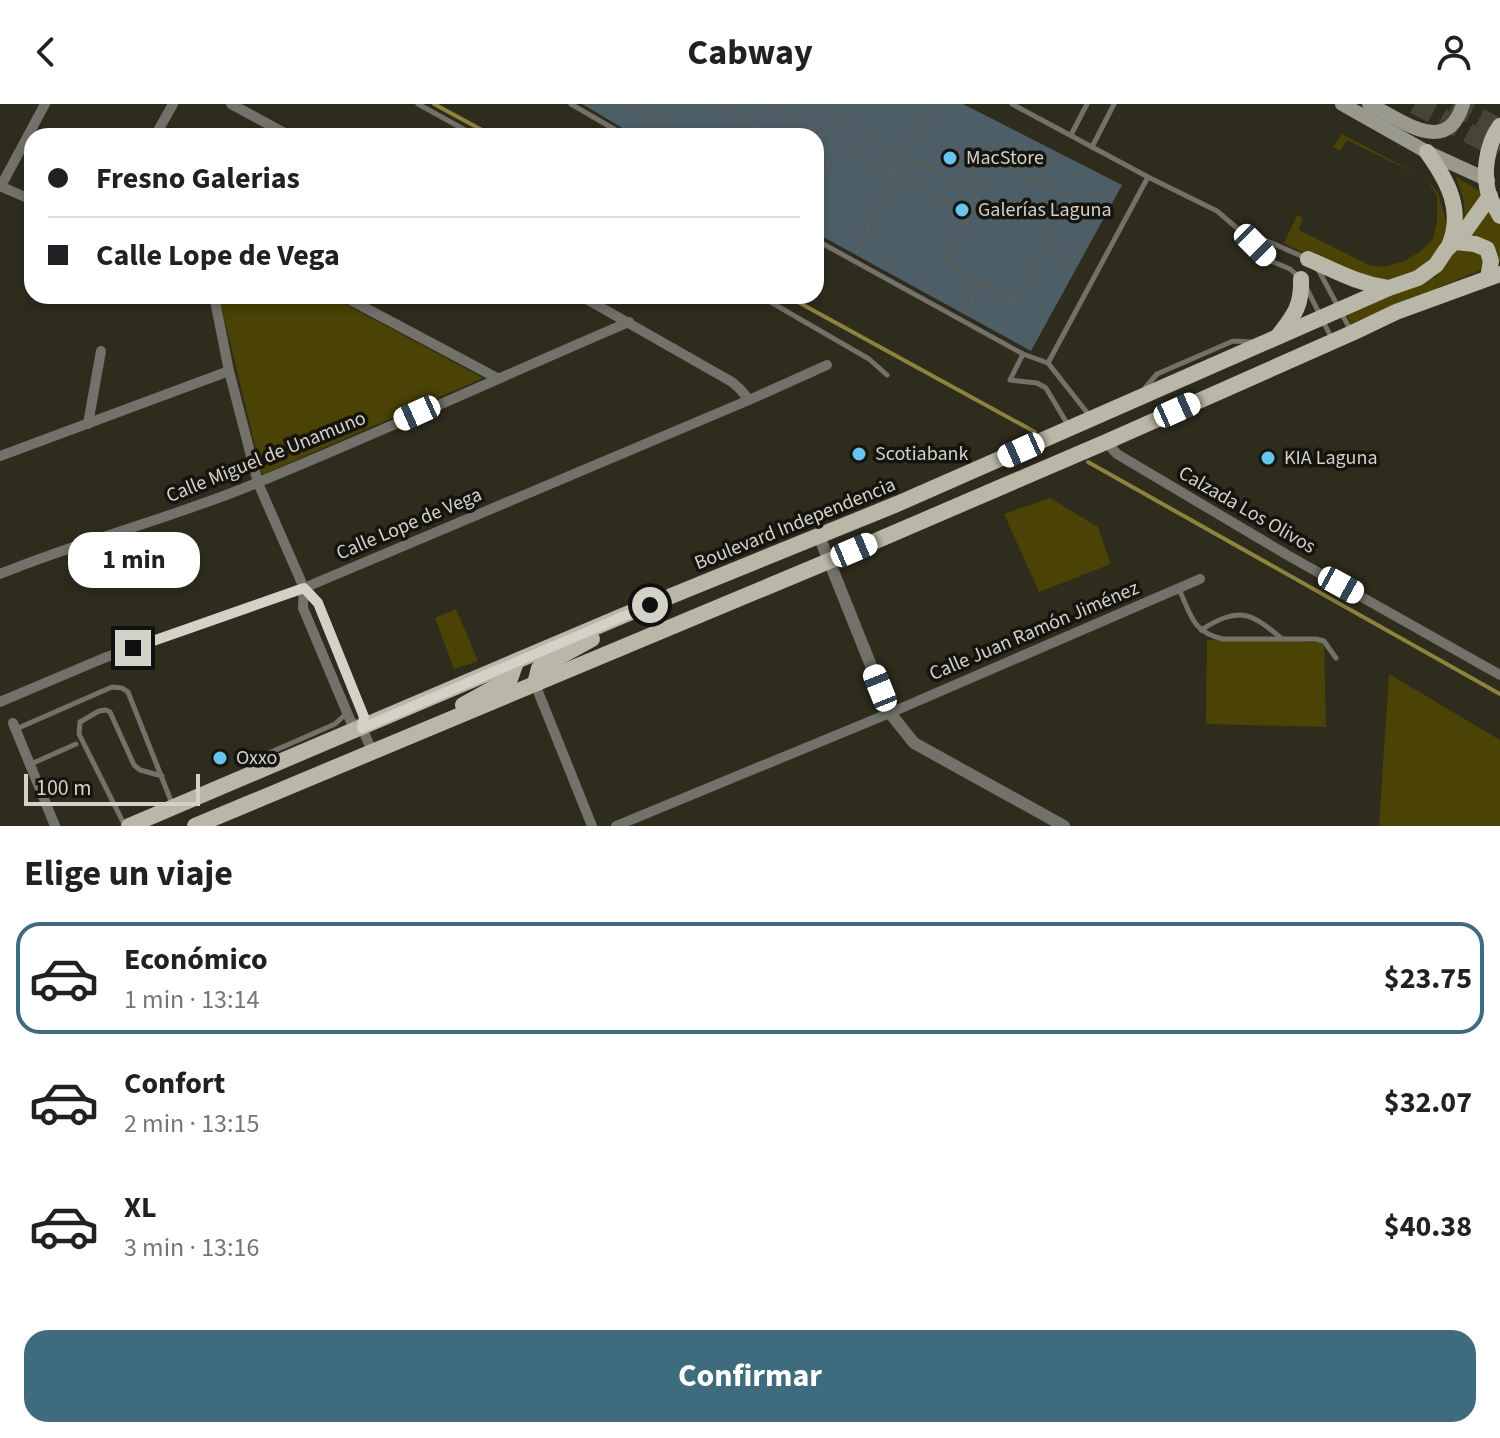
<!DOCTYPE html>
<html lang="es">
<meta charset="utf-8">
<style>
:root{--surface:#fff;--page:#f2f2f2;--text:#202124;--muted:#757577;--line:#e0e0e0;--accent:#3f6b7f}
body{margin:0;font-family:"Source Sans 3",sans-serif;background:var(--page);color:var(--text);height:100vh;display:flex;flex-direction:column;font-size:30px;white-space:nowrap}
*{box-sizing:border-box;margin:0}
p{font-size:26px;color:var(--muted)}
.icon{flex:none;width:44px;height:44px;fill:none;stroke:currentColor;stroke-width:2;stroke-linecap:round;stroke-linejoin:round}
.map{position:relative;height:722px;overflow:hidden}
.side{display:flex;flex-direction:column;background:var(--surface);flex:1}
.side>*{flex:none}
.guide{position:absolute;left:24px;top:24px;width:800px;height:176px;border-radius:24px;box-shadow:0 4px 12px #0003;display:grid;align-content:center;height:176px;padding:0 24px;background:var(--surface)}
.scale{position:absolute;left:24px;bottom:20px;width:176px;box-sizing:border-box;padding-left:8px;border:4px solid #d3d2c9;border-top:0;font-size:22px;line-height:28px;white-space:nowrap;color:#d3d2c9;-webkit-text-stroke:6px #15140e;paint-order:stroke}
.end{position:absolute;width:36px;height:36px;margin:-18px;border:10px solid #d3d2c9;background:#111;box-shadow:0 0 0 4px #111}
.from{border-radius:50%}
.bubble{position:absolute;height:56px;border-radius:24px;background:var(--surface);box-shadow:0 4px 12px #0003;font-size:26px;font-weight:700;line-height:56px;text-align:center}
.car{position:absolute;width:24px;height:48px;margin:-24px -12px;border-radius:10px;box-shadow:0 0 6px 2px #0007;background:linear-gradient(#fff 24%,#345 0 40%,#fff 0 76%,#345 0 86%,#fff 0)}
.guide b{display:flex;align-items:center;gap:28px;height:76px;font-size:30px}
.guide b+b{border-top:2px solid var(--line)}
.guide i{width:20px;height:20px;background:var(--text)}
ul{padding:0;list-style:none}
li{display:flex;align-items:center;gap:24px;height:112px;margin:0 16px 12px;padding:0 8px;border:4px solid transparent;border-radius:24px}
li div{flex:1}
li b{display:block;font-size:30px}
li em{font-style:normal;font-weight:700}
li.current{border-color:var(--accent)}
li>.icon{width:72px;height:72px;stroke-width:1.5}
h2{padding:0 24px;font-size:36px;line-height:96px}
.cta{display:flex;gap:16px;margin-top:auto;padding:16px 24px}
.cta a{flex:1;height:92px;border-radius:24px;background:var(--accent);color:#fff;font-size:32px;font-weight:700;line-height:92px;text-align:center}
header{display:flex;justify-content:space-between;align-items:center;height:104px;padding:0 24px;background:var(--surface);font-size:36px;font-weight:700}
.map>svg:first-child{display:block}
.green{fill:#4a4305}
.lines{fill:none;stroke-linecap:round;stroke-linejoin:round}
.stream{stroke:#8c843c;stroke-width:4}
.building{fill:#4d5e67}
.motorway-tunnel{stroke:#474537;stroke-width:20;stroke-dasharray:20 10;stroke-linecap:butt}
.path{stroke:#615f52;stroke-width:2;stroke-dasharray:8 4;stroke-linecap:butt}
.service{stroke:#72716a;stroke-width:5}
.minor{stroke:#72716a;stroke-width:10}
.tertiary{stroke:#72716a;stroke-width:12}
.secondary{stroke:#9a998d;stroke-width:14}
.primary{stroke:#b9b7a8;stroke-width:16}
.route{stroke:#d3d2c9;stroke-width:10}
.poi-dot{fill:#65c5ef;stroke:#15140e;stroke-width:3}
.labels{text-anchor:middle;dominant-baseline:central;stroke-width:7;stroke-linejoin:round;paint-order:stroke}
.poi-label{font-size:20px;fill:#d3d2c9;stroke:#15140e;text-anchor:start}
.street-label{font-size:20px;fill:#d3d2c9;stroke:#15140e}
</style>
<header><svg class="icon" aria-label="back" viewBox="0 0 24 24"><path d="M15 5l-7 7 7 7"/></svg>Cabway<svg class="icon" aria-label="person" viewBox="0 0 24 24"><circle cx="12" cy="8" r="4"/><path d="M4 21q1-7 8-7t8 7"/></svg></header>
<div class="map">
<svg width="1500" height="722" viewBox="0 0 1500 722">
<rect width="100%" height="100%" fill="#2e2c1d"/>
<g class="green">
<polygon points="1342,30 1427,75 1438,89 1446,117 1447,128 1444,141 1422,168 1369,182 1284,139 1297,111 1303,114 1299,126 1369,161 1383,163 1402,158 1420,148 1433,135 1437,117 1437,92 1427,75 1347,36 1340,47 1333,43"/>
<polygon points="1456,73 1500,99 1500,158 1351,220 1347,210 1437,172 1465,127 1464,97"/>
<polygon points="219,192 330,192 483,274 262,371"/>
<polygon points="1050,394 1098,423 1111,460 1039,488 1004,410"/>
<polygon points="456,505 478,557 454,565 435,514"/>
<polygon points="1207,536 1324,538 1326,623 1206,620"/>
<polygon points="1389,570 1500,636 1500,722 1379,722"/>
</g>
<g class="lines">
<g class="stream">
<polyline points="434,0 493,32"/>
<polyline points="787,192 1035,328"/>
<polyline points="1088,358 1500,590"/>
</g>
</g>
<polygon class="building" points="582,0 963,0 1122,81 1031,247 816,129 816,32 636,32"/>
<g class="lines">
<g class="motorway-tunnel">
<polyline points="1415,0 1500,46"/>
<polyline points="1453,0 1500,25"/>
</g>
<g class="path">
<polyline points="626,0 686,32"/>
<polyline points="715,0 732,8"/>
<polyline points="736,0 732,8 776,32"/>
<polyline points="765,0 970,110 944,158 1016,197 1071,95 997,55 978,90 809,0"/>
<polyline points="816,53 829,60 816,84"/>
<polyline points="1037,75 1060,50"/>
<polyline points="971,109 977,92"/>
<polyline points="1047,143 1078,161"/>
<polyline points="856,150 903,50 935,0"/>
<polyline points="965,209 980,179"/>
</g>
<g class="service">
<polyline points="418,0 476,32"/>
<polyline points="571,0 626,32"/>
<polyline points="1071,31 1087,0"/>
<polyline points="1092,43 1114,0"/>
<polyline points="1148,73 1217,107 1238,125 1271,157 1290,165 1299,173"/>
<polyline points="1242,126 1306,154"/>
<polyline points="816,136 1023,250 1048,259 1148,73 1012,0"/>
<polyline points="1319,167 1350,225"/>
<polyline points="1307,185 1331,233"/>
<polyline points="760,192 869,255 887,271"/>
<polyline points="1023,250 1010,276 1037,279 1046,284 1068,321"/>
<polyline points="1048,259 1089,311"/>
<polyline points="1145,284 1157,270 1233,237 1253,238"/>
<path d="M1179 485C1191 511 1192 528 1223 535H1316L1324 537 1336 554"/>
<path d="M1201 526C1238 503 1249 507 1281 534"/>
<polyline points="16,625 112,583 122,584 128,588 173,702"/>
<polyline points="246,659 335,620 347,609"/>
<polyline points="31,660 76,640"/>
<polyline points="124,720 79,630 80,618 99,607 106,606 110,608 134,661 140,666 162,672"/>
</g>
<g class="minor">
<polyline points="231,0 290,32"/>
<polyline points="155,32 173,0"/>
<polyline points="0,82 32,96"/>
<polyline points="1,82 45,0"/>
<polyline points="214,192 229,267 258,379 304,484 318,499 364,613 362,624"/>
<polyline points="343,192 497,274"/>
<polyline points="581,192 732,278 740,285 749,296"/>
<polyline points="88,320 101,247"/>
<polyline points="1106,338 1117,350 1289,452 1500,571"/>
<polyline points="0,352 229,267"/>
<path d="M0 470C85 435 174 414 259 378 383 327 505 271 629 218"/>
<polyline points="304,484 303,504 351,618 362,624 372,647"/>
<polyline points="535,580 592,722"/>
<polyline points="0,598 104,554 304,484 749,296 827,261"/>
<polyline points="13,619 55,722"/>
<polyline points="616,722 890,609 1200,475"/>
</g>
<polyline class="tertiary" points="819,432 890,609 914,639 1064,722"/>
<g class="secondary">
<polyline points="1342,0 1427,48 1488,76"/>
<path d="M1369 0C1402 16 1447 54 1463 0"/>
</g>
<g class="primary">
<path d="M1500 22C1486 41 1482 72 1490 94 1493 100 1497 106 1500 112"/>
<path d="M1427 48C1448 77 1464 107 1449 142"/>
<polyline points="1455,138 1475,140 1487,145 1491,157 1488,174"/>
<path d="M1308 155C1336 167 1356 179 1388 184"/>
<path d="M1279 231C1294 211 1302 202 1301 175"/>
<polyline points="535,580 539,564 592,535"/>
<polyline points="463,601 510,575 516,558"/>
<polyline points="129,722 622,512 897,400 1389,184 1418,174 1436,161 1446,146 1465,127 1490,92"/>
<polyline points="195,722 829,457 1106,338 1352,229 1396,208 1500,170"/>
</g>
</g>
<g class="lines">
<polyline class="route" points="133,544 304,484 318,499 364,613 362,624 650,501"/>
</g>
<g class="poi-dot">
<circle cx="950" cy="54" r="8"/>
<circle cx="962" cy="106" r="8"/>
<circle cx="859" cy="350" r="8"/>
<circle cx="1268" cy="354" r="8"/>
<circle cx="220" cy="654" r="8"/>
</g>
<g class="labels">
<g class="poi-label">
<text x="966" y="54">MacStore</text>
<text x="978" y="106">Galerías Laguna</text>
<text x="875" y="350">Scotiabank</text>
<text x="1284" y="354">KIA Laguna</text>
<text x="236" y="654">Oxxo</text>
</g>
<g class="street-label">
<text transform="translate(266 353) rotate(-22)">Calle Miguel de Unamuno</text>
<text transform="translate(1247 406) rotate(30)">Calzada Los Olivos</text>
<text transform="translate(409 420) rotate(-23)">Calle Lope de Vega</text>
<text transform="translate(795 420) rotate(-22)">Boulevard Independencia</text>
<text transform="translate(1034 527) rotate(-23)">Calle Juan Ramón Jiménez</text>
</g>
</g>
</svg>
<div class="scale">100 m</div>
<i class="end from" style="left:650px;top:501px"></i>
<i class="end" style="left:133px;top:544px"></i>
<div class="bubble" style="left:68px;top:428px;width:132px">1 min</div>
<i class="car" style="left:1255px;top:141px;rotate:135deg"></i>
<i class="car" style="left:1177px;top:306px;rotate:66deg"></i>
<i class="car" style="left:417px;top:309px;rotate:246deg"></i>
<i class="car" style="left:1021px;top:346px;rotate:246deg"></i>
<i class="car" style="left:854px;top:446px;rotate:67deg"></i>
<i class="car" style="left:1341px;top:481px;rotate:119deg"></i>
<i class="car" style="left:880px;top:584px;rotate:338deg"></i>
<div class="guide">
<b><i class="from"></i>Fresno Galerias</b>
<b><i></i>Calle Lope de Vega</b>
</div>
</div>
<section class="side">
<h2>Elige un viaje</h2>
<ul>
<li class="current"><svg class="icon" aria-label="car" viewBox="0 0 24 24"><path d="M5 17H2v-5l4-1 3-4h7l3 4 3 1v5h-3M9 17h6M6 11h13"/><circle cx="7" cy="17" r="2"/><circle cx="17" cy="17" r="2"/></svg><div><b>Económico</b><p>1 min · 13:14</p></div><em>$23.75</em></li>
<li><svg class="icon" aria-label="car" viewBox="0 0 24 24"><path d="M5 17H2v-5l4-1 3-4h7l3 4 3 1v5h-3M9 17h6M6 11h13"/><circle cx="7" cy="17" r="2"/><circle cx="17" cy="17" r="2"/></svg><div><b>Confort</b><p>2 min · 13:15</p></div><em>$32.07</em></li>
<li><svg class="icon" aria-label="car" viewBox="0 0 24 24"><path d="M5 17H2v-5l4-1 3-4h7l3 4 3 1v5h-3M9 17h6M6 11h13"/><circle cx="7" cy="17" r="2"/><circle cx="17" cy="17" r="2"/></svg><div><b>XL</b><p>3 min · 13:16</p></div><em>$40.38</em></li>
</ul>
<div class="cta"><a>Confirmar</a></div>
</section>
